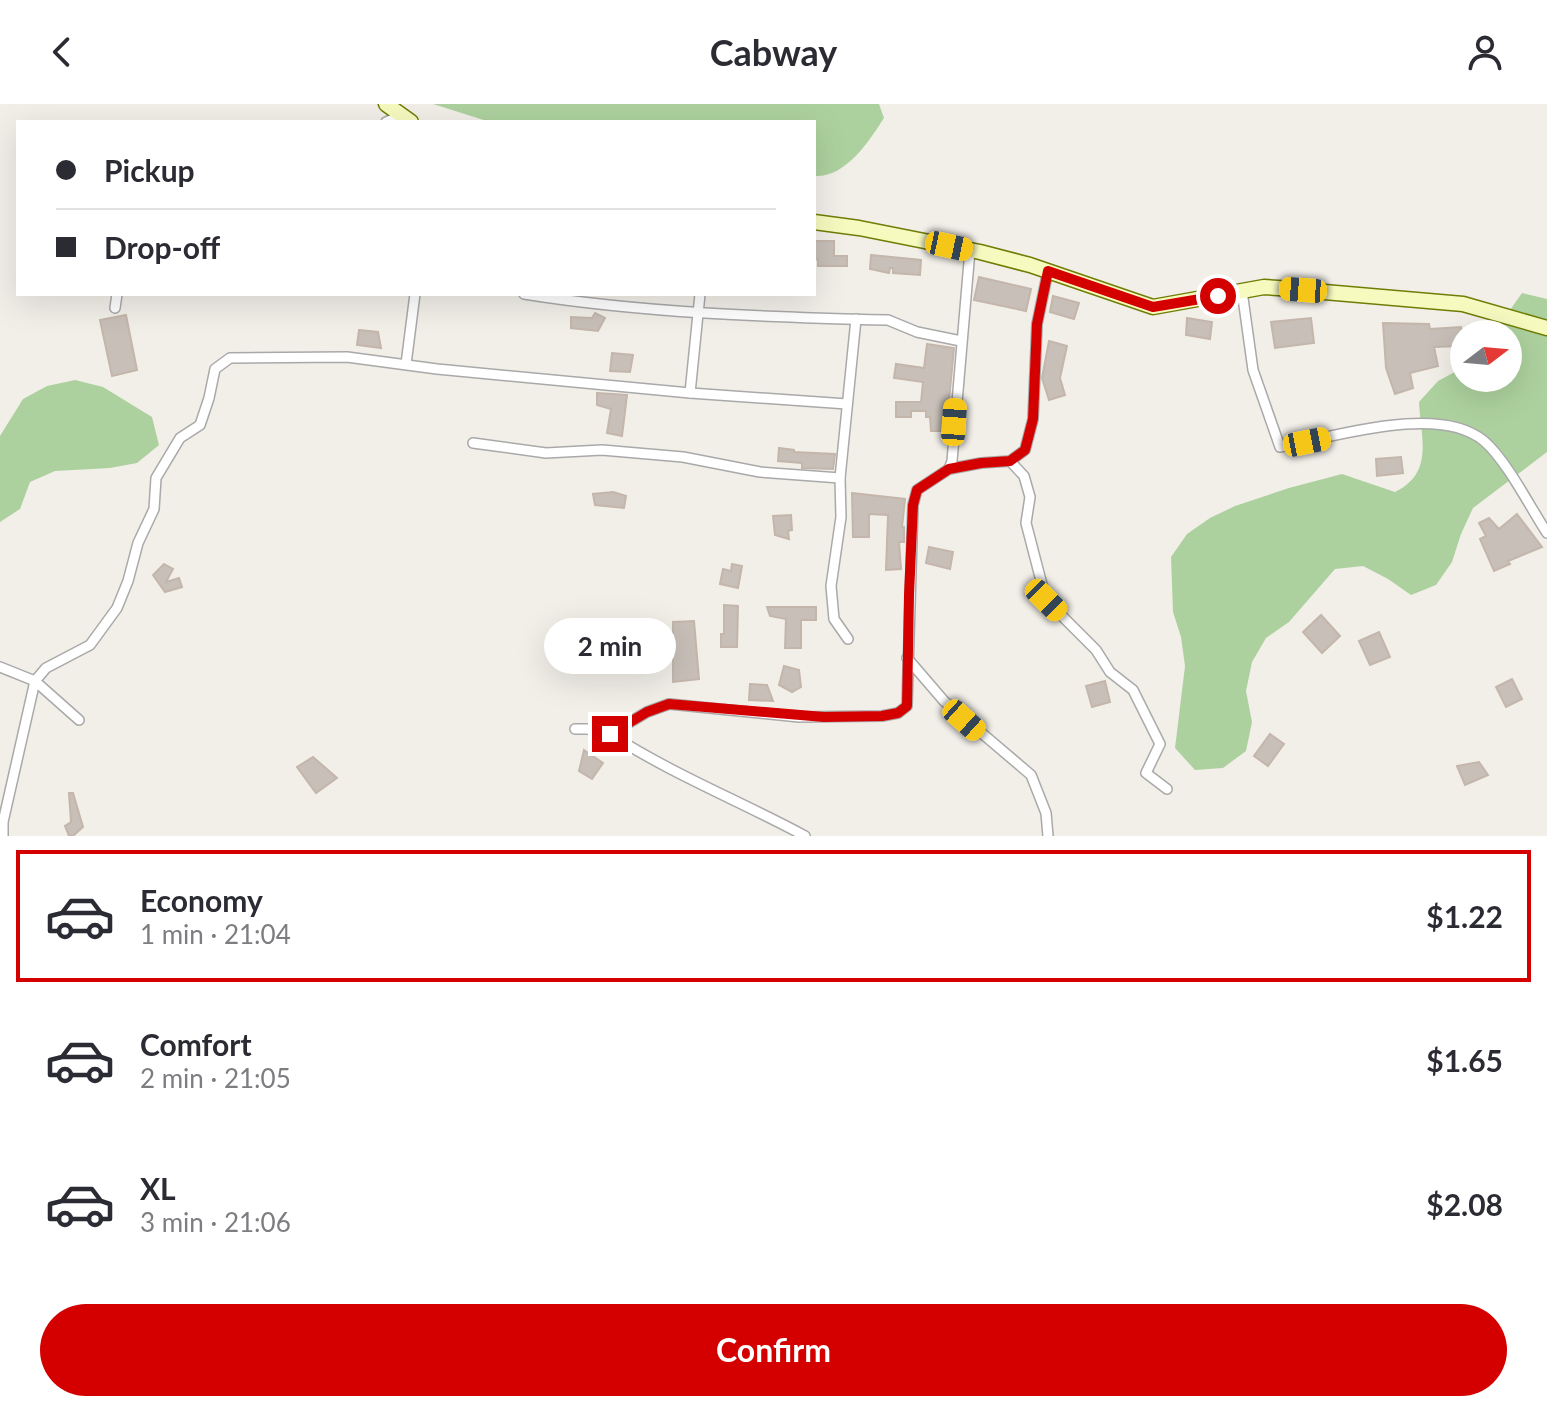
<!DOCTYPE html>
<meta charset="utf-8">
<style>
:root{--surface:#fff;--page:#f2f2f3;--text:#2b2b33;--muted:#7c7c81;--line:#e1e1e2;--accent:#d40000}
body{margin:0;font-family:Lato,sans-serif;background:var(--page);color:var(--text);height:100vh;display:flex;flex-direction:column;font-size:30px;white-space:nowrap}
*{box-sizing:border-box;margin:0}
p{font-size:26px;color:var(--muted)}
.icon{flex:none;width:44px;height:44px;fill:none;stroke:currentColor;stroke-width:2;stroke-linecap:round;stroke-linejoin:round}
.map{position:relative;height:732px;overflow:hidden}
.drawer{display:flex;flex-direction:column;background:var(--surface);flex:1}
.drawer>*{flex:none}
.guide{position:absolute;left:16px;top:16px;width:800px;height:176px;border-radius:0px;box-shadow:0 8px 32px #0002;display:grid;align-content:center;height:176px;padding:0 40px;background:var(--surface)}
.needle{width:52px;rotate:74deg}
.buttons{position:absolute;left:1450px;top:216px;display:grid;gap:16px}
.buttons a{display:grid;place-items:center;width:72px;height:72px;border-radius:50%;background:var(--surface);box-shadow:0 8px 32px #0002;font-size:40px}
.end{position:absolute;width:36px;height:36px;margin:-18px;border:10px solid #d40000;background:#fff;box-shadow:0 0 0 4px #fff}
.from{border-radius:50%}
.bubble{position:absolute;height:56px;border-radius:28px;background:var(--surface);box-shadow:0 8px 32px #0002;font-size:26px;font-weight:700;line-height:56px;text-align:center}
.car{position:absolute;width:24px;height:48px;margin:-24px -12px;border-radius:10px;box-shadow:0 0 6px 2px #0007;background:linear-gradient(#f5c518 24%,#345 0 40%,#f5c518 0 76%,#345 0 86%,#f5c518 0)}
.guide b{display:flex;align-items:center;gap:28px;height:76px;font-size:30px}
.guide b+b{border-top:2px solid var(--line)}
.guide i{width:20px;height:20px;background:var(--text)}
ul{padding:14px 0 0;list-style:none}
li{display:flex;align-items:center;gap:24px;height:132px;margin:0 16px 12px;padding:0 24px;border:4px solid transparent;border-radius:0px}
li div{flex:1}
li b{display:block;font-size:30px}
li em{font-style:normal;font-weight:700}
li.on{border-color:var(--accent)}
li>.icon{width:72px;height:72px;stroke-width:1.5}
.action{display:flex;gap:16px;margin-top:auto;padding:16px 40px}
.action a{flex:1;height:92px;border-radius:48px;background:var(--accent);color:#fff;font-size:32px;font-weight:700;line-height:92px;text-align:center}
header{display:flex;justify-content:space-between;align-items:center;height:104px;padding:0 40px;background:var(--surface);font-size:36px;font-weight:700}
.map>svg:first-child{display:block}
.forest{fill:#add19e}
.building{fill:#c7bfb8;stroke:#c4b6ab;stroke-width:2}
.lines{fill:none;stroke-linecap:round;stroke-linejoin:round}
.minor-casing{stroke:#a9a9a9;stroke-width:12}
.secondary-casing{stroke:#707d05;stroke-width:17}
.minor{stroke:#fff;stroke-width:9}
.secondary{stroke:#f7fabf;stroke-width:14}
.route{stroke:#d40000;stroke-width:10}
</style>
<header><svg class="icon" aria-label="back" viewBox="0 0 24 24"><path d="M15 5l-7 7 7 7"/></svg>Cabway<svg class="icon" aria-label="person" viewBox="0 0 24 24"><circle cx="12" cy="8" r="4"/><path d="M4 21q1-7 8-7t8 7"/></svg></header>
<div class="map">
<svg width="1547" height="732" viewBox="0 0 1547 732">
<rect width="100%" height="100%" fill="#f2efe9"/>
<g class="forest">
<path d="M433 0H879L884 14C869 37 846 74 814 72V18H490Z"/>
<path d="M1522 189 1547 195V348L1473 404 1461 430 1452 458 1436 481 1411 491 1388 475 1363 462 1335 465 1289 518 1266 534 1252 558 1246 587 1252 618 1246 647 1223 664 1195 666 1175 644 1185 562 1181 533 1173 508 1171 453 1187 430 1210 414 1235 402 1289 384 1342 370 1395 388C1434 369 1421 335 1419 298L1438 277 1464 263V274H1508V230H1493Z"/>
<polygon points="75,276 103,283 152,313 159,341 137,359 110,364 55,367 30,378 20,405 0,418 0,332 23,295 47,282"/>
</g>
<g class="building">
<polygon points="814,137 834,137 834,152 847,152 847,162 818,162 818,155 814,156"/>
<polygon points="871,151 921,156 920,171 893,169 893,164 890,164 889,169 870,165"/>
<polygon points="979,173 1031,185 1026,207 974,196"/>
<polygon points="1053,192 1079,199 1074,215 1050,208"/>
<polygon points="595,209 605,214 598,227 571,224 571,213 592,214"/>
<polygon points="126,211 137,266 112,272 100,216"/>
<polygon points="1187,214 1212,218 1210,235 1186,231"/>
<polygon points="1311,214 1314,239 1275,244 1271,218"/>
<polygon points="1383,219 1429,220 1430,225 1461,223 1462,242 1434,243 1438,262 1410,269 1413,284 1395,290 1386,264"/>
<polygon points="359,226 378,228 381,244 357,241"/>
<polygon points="1049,237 1067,242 1060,274 1065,291 1049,296 1042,274"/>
<polygon points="927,240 954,244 946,327 931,327 930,313 926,313 926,307 911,307 911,313 896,313 896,298 921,298 923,278 894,274 896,260 924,264"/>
<polygon points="612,249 633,251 630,268 610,267"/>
<polygon points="597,289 627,291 622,332 607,329 611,305 597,301"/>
<polygon points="779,344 794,346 794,348 835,350 833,365 802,364 802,359 778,357"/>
<polygon points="1401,353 1403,369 1377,372 1376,355"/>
<polygon points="613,388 626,392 624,404 595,401 593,390"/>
<polygon points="852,389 905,395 902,423 904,423 904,438 899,438 901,465 886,466 888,411 869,410 869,433 853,433"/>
<polygon points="1517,410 1542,443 1508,457 1510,460 1494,467 1480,435 1486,432 1479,419 1489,414 1499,425"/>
<polygon points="791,411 792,426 788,427 789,435 775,431 773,412"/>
<polygon points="929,443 953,448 950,465 926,459"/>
<polygon points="164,460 173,465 166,478 179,474 182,483 165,488 153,471"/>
<polygon points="732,460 742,462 738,484 720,480 723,465 731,467"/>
<polygon points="724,501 738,502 737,543 721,543 721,530 724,530"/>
<polygon points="767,503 816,503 816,516 801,516 801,544 785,544 786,515 770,512"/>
<polygon points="1321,511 1340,532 1322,549 1303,528"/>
<polygon points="694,517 699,575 673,578 673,518"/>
<polygon points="1379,528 1390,553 1370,561 1359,537"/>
<polygon points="784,562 799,566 801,583 792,588 779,581"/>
<polygon points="1512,575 1522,595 1506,603 1496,583"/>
<polygon points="1105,577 1110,598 1092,603 1086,582"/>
<polygon points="750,580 767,581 773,597 749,596"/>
<polygon points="1270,630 1284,640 1268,662 1254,652"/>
<polygon points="584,646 603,659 592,675 579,667"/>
<polygon points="313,653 337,674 316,689 297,663"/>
<polygon points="1479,658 1488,671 1465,681 1457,662"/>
<polygon points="69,689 73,689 83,723 73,732 69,732 65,722 71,718"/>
</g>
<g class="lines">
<g class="minor-casing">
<g id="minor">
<polyline points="386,18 402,11"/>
<path d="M1242 187 1253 266 1280 343C1334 333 1439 299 1484 337 1507 357 1530 403 1547 429"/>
<path d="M524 190C644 209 766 213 888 216L917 228 961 237"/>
<polyline points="115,204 117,190"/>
<polyline points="406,260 415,190"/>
<polyline points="690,289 847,300"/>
<polyline points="473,339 546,349 602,346 683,353 760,368 840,374"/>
<polyline points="1010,357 1024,372 1030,393 1026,419 1046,496 1096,546 1110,568 1133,586 1160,640 1146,669 1167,685"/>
<polyline points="949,365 981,359 1010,357 1025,346 1033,315 1037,220 1048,167"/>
<polyline points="848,535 834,515 831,482 841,413 840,374 856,215"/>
<polyline points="907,554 944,597 1031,671 1046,709 1048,732"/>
<polyline points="0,563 35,577 79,616"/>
<polyline points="575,625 587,625 610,630 647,608 669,600 799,613 882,612 898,609 907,602 913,401 917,386 949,365 952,357 970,146"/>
<path d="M610 630C672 670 740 697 805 732"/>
<polyline points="3,732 3,718 35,577 46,564 90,541 117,504 128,477 138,439 154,405 156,374 180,334 200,321 209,294 215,265 230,254 347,253 437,265 690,289 700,190"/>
</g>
</g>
<g class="secondary-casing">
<g id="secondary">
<polyline points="386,0 411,18"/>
<polyline points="814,118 859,124 980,148 1030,161 1153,203 1264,183 1278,184 1463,200 1547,224"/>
</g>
</g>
<use href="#minor" class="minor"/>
<use href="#secondary" class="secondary"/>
</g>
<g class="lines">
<polyline class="route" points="610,630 647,608 669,600 824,613 882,612 898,609 907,602 909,491 913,401 917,386 949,365 981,359 1010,357 1025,346 1033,315 1037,220 1048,167 1153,203 1218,192"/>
</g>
</svg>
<div class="buttons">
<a><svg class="needle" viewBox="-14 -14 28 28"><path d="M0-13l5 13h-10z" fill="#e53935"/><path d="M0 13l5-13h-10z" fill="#7c7c81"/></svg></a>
</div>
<i class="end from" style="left:1218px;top:192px"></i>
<i class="end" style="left:610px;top:630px"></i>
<div class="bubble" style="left:544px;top:514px;width:132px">2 min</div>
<i class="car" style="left:949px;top:142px;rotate:102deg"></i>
<i class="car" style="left:1303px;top:186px;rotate:274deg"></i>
<i class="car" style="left:954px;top:318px;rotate:4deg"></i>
<i class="car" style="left:1307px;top:338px;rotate:79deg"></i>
<i class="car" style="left:1046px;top:496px;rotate:135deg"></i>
<i class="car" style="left:964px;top:616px;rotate:132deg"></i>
<div class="guide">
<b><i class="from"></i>Pickup</b>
<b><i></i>Drop-off</b>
</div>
</div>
<section class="drawer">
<ul>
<li class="on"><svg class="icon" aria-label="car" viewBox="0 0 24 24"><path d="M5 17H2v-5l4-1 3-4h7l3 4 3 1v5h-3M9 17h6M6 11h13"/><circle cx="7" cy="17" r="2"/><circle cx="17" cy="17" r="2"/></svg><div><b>Economy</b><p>1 min · 21:04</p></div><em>$1.22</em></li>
<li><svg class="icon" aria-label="car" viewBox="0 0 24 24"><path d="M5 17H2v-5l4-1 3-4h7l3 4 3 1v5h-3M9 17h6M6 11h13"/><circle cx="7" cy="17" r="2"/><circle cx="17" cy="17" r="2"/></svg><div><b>Comfort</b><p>2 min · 21:05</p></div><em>$1.65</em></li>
<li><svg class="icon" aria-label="car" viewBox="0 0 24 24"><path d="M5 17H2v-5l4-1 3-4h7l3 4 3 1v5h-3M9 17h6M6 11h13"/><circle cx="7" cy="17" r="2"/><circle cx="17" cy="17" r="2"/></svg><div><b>XL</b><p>3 min · 21:06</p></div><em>$2.08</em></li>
</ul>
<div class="action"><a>Confirm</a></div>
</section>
